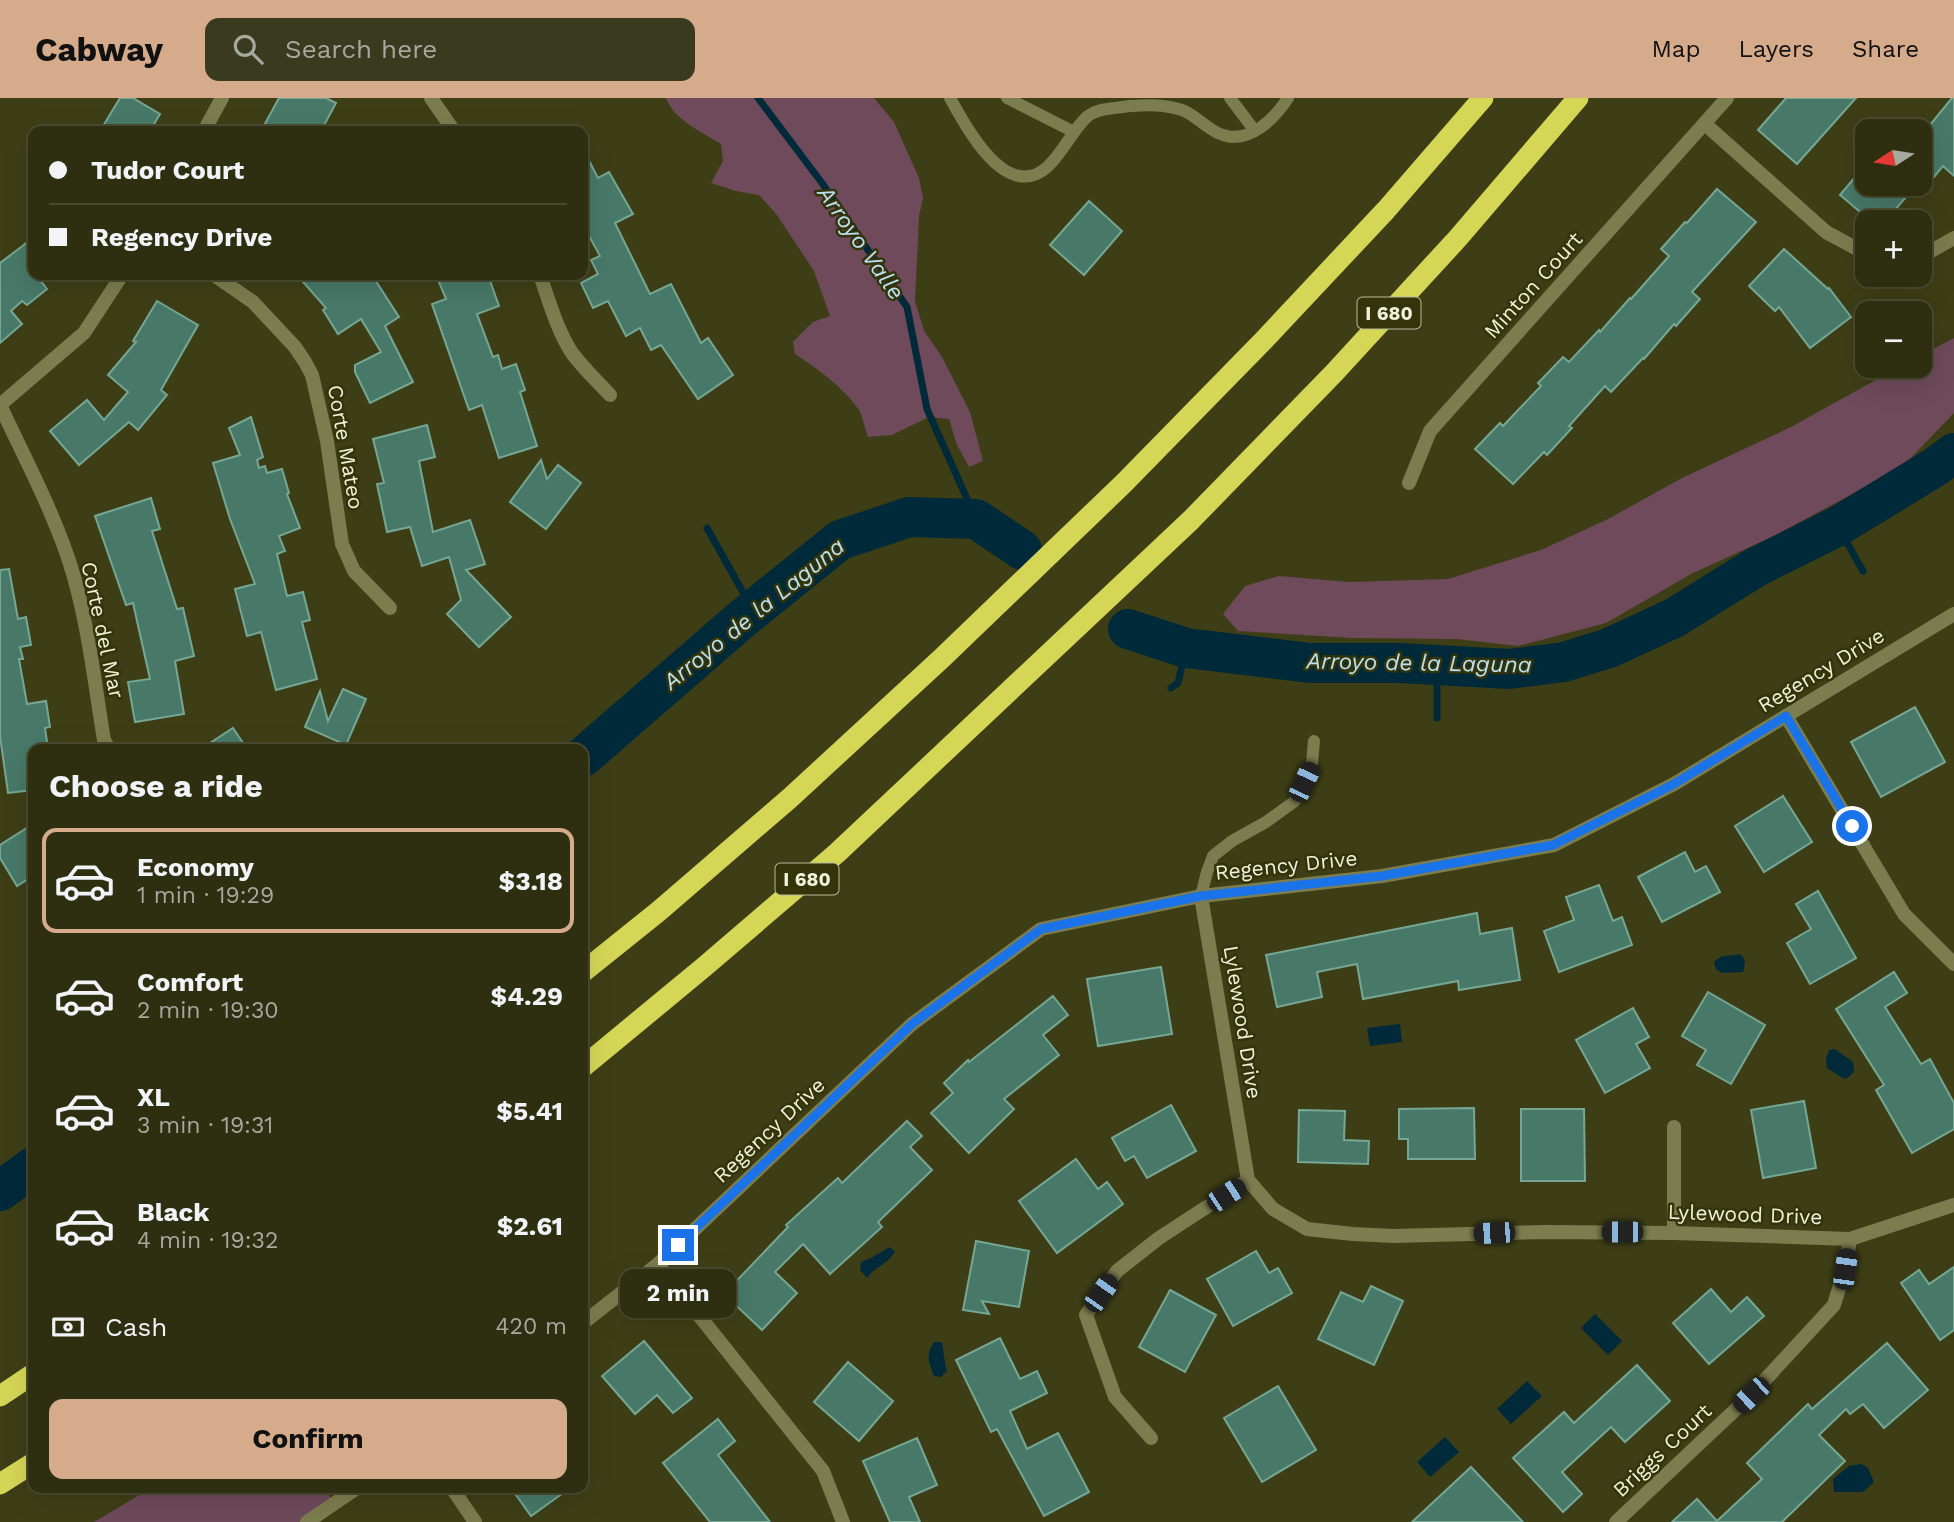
<!DOCTYPE html>
<meta charset="utf-8">
<style>
:root{--surface:#2e2e10;--page:#3a3a1e;--text:#f1f3f6;--muted:#a7a89f;--line:#494a30;--accent:#d6ab8b}
body{margin:0;font-family:"Work Sans",sans-serif;background:var(--page);color:var(--text);height:100vh;display:flex;flex-direction:column;font-size:26px;white-space:nowrap}
*{box-sizing:border-box;margin:0}
p{font-size:23px;color:var(--muted)}
.icon{flex:none;width:38px;height:38px;fill:none;stroke:currentColor;stroke-width:2;stroke-linecap:round;stroke-linejoin:round}
.map{position:relative;flex:1;overflow:hidden}
.side{position:absolute;left:28px;top:646px;width:560px;height:749px;display:flex;flex-direction:column;background:var(--surface);border-radius:14px;box-shadow:0 7px 28px #0002,0 0 0 2px var(--line)}
.side>*{flex:none}
.top-card{position:absolute;left:28px;top:28px;width:560px;height:154px;border-radius:14px;box-shadow:0 7px 28px #0002,0 0 0 2px var(--line);display:grid;align-content:center;height:154px;padding:0 21px;background:var(--surface)}
.needle{width:46px;rotate:258deg}
.controls{position:absolute;left:1855px;top:21px;display:grid;gap:14px}
.controls a{display:grid;place-items:center;width:77px;height:77px;border-radius:14px;background:var(--surface);box-shadow:0 7px 28px #0002,0 0 0 2px var(--line);font-size:35px}
.end{position:absolute;width:32px;height:32px;margin:-16px;border:9px solid #1a73e8;background:#fff;box-shadow:0 0 0 4px #fff}
.from{border-radius:50%}
.bubble{position:absolute;height:49px;border-radius:14px;background:var(--surface);box-shadow:0 7px 28px #0002,0 0 0 2px var(--line);font-size:23px;font-weight:700;line-height:49px;text-align:center}
.car{position:absolute;width:21px;height:42px;margin:-21px -10px;border-radius:9px;box-shadow:0 0 5px 2px #0007;background:linear-gradient(#222 24%,#8ab4d8 0 40%,#222 0 76%,#8ab4d8 0 86%,#222 0)}
.top-card b{display:flex;align-items:center;gap:24px;height:66px;font-size:26px}
.top-card b+b{border-top:2px solid var(--line)}
.top-card i{width:18px;height:18px;background:var(--text)}
ul{padding:0;list-style:none}
li{display:flex;align-items:center;gap:21px;height:105px;margin:0 14px 10px;padding:0 7px;border:4px solid transparent;border-radius:14px}
li div{flex:1}
li b{display:block;font-size:26px}
li em{font-style:normal;font-weight:700}
li.selected{border-color:var(--accent)}
li>.icon{width:63px;height:63px;stroke-width:1.5}
h2{padding:0 21px;font-size:32px;line-height:84px}
.pay{display:flex;align-items:center;gap:18px;height:77px;padding:0 21px;font-size:26px}
.pay p{margin-inline-start:auto}
.action{display:flex;gap:14px;margin-top:auto;padding:14px 21px}
.action a{flex:1;height:80px;border-radius:14px;background:var(--accent);color:#111;font-size:28px;font-weight:700;line-height:80px;text-align:center}
header{display:flex;align-items:center;gap:42px;box-sizing:border-box;height:98px;padding:0 35px;background:var(--accent);color:#111}
header strong{font-size:33px}
nav{display:flex;gap:38px;margin-inline-start:auto;font-size:24px}
.search{width:490px;height:63px;background:var(--page);display:flex;align-items:center;gap:18px;box-sizing:border-box;padding:0 24px;border-radius:14px;color:var(--muted);font-size:26px}
.map>svg:first-child{display:block}
.green{fill:#6e4a5b}
.water{fill:#00293a}
.lines{fill:none;stroke-linecap:round;stroke-linejoin:round}
.stream{stroke:#00293a;stroke-width:7}
.river{stroke:#00293a;stroke-width:40}
.building{fill:#487968;stroke:#75a794;stroke-width:2}
.lane{stroke:#7c7d4e;stroke-width:12}
.street{stroke:#7c7d4e;stroke-width:14}
.highway{stroke:#d5d656;stroke-width:21}
.route{stroke:#1a73e8;stroke-width:9}
.labels{text-anchor:middle;dominant-baseline:central;stroke-width:5;stroke-linejoin:round;paint-order:stroke}
.shield{fill:#34340a;stroke:#b8b89c;stroke-width:2}
.shield-label{font-size:19px;font-weight:bold;fill:#f0f1da}
.street-label{font-size:21px;fill:#f0f1da;stroke:#34340a}
.water-label{font-size:23px;font-style:italic;fill:#bae0f3;stroke:#34340a}
</style>
<header>
<strong>Cabway</strong>
<div class="search"><svg class="icon" aria-label="search" viewBox="0 0 24 24"><circle cx="10" cy="10" r="6"/><path d="M15 15l6 6"/></svg>Search here</div>
<nav><a>Map</a><a>Layers</a><a>Share</a></nav>
</header>
<div class="map">
<svg width="1954" height="1424" viewBox="0 0 1954 1424">
<rect width="100%" height="100%" fill="#3e3e16"/>
<g class="green">
<path d="M666 0H874L894 24 919 80 923 100 919 118 915 203 924 233 942 259 970 314 983 363 969 369 957 347 949 321 929 319 892 337 868 339C865 331 863 320 859 312 843 289 818 271 795 256L793 244 813 224 830 218 814 173 777 117 759 97 736 93 711 85 723 63 721 46C702 34 674 22 666 0Z"/>
<polygon points="1954,240 1954,315 1902,369 1774,438 1693,475 1606,525 1518,548 1457,541 1353,540 1238,533 1223,516 1245,488 1279,478 1350,484 1448,481 1541,452 1608,421 1682,380 1791,329 1901,268 1920,268 1920,258"/>
<polygon points="151,1390 324,1390 332,1402 309,1424 94,1424"/>
</g>
<g class="water">
<path d="M1740 856C1747 862 1745 866 1743 874L1722 875 1716 871 1714 864C1722 855 1730 859 1740 856Z"/>
<polygon points="1400,926 1402,944 1370,948 1367,930"/>
<polygon points="1835,951 1853,964 1854,974 1846,981 1841,979 1827,970 1826,961 1829,952"/>
<path d="M890 1149 895 1154C885 1168 877 1167 867 1180L860 1172 861 1164 871 1160Z"/>
<polygon points="1595,1216 1622,1243 1608,1257 1581,1230"/>
<path d="M934 1244H942C944 1254 944 1263 947 1273L941 1279 934 1278C929 1264 925 1258 934 1244Z"/>
<polygon points="1527,1283 1542,1298 1511,1326 1497,1311"/>
<polygon points="1445,1339 1459,1354 1430,1379 1417,1364"/>
<polygon points="1862,1366 1868,1370 1874,1384 1863,1394 1834,1394 1833,1381 1849,1368"/>
</g>
<g class="lines">
<g class="stream">
<polyline points="758,0 822,85 907,209 927,311 976,421"/>
<polyline points="1838,429 1863,473"/>
<polyline points="707,430 753,512"/>
<polyline points="1437,566 1437,620"/>
<polyline points="1171,590 1178,585 1186,550"/>
</g>
<g class="river">
<polyline points="1128,531 1186,550 1310,565 1400,565 1509,571 1564,564 1609,550 1674,520 1756,469 1840,427 1935,369 1954,355"/>
<polyline points="583,659 742,521 840,442 909,419 976,421 1022,452"/>
<polyline points="0,1093 33,1069"/>
</g>
</g>
<g class="building">
<polygon points="120,0 133,0 160,16 150,33 100,33"/>
<polygon points="279,0 326,0 336,5 321,33 261,33"/>
<polygon points="1786,0 1856,0 1797,66 1758,32"/>
<polygon points="1952,0 1954,0 1954,78 1943,68 1920,96 1920,39"/>
<polygon points="583,51 598,80 609,74 633,116 615,125 650,196 671,186 701,245 708,240 733,277 698,301 661,247 651,252 640,230 626,238 608,203 593,210 581,185 598,176 591,162 600,158 583,127"/>
<polygon points="1867,65 1867,86 1917,86 1885,124 1872,124 1840,97"/>
<polygon points="1717,91 1756,124 1692,194 1700,201 1676,228 1674,226 1644,261 1643,260 1611,294 1605,288 1569,328 1572,330 1547,357 1544,354 1513,386 1475,351 1500,325 1503,328 1541,288 1538,285 1563,259 1569,264 1599,232 1600,234 1630,200 1631,201 1669,158 1661,151 1685,124 1687,125"/>
<polygon points="1089,103 1122,133 1084,177 1050,147"/>
<polygon points="33,140 33,177 36,177 47,191 27,207 22,203 11,213 22,226 0,245 0,165"/>
<polygon points="1784,151 1828,191 1829,190 1851,219 1810,250 1779,209 1775,213 1749,188"/>
<polygon points="297,177 372,177 399,219 385,228 413,284 370,305 355,274 355,267 381,254 361,221 338,236 323,212 326,210"/>
<polygon points="436,177 488,177 499,208 477,216 493,259 498,257 502,271 516,266 525,292 520,294 537,348 499,360 482,307 469,312 432,206 446,201"/>
<polygon points="157,203 198,227 161,292 167,297 138,332 129,324 79,367 50,333 87,302 104,322 128,294 108,277 136,244 133,243"/>
<polygon points="251,319 263,359 257,362 259,370 265,368 267,375 282,371 289,395 287,396 300,430 279,438 285,453 277,456 287,498 303,494 310,522 302,524 317,581 276,592 261,534 247,538 235,491 255,486 230,421 213,365 240,357 229,330"/>
<polygon points="427,327 435,359 419,363 433,434 470,422 485,466 466,472 511,519 479,549 447,516 461,502 449,459 422,468 410,429 387,434 377,386 384,385 373,341"/>
<polygon points="541,362 547,381 558,367 581,385 546,431 510,404"/>
<polygon points="151,400 160,431 152,433 177,511 183,510 194,558 175,563 184,616 135,624 128,584 150,581 133,505 126,507 95,418"/>
<polygon points="9,471 18,521 26,519 31,547 20,549 23,561 19,561 27,606 46,603 50,629 45,630 48,651 33,651 33,692 8,695 0,638 0,472"/>
<polygon points="343,591 366,601 346,647 305,629 320,593 328,623"/>
<polygon points="1915,609 1945,664 1881,699 1851,644"/>
<polygon points="233,630 247,651 201,651"/>
<polygon points="1783,698 1812,744 1764,774 1735,728"/>
<polygon points="33,726 33,778 17,788 0,760 0,747"/>
<polygon points="1685,754 1695,774 1706,768 1720,794 1662,824 1638,779"/>
<polygon points="1599,787 1613,823 1622,819 1632,847 1559,874 1544,833 1574,822 1566,799"/>
<polygon points="1818,793 1856,860 1810,886 1787,845 1811,831 1796,806"/>
<polygon points="1477,815 1480,836 1512,830 1520,882 1459,892 1458,883 1363,901 1357,866 1317,874 1322,899 1277,909 1266,857"/>
<polygon points="1161,869 1172,936 1098,948 1087,881"/>
<polygon points="1894,874 1907,895 1885,909 1921,966 1930,961 1954,1005 1954,1031 1912,1055 1876,992 1884,987 1836,911"/>
<polygon points="1708,894 1765,927 1731,986 1697,967 1706,952 1682,938"/>
<polygon points="1053,898 1068,917 1043,937 1059,957 1004,1001 1014,1011 969,1055 931,1015 953,995 944,985 968,962 969,964"/>
<polygon points="1633,910 1649,939 1636,946 1650,970 1605,995 1576,942"/>
<polygon points="1804,1003 1816,1070 1763,1080 1751,1012"/>
<polygon points="1171,1007 1196,1053 1147,1080 1134,1058 1125,1063 1112,1040"/>
<polygon points="1474,1010 1475,1061 1408,1061 1408,1041 1399,1041 1399,1011"/>
<polygon points="1521,1011 1584,1011 1585,1083 1521,1083"/>
<polygon points="1299,1012 1345,1013 1344,1042 1369,1043 1368,1066 1298,1064"/>
<polygon points="907,1023 922,1038 910,1049 932,1072 878,1124 882,1129 830,1176 803,1146 775,1174 797,1195 762,1232 724,1196 788,1129 786,1127 838,1080 842,1085"/>
<polygon points="1076,1061 1098,1091 1107,1084 1123,1106 1057,1155 1019,1103"/>
<polygon points="976,1143 1029,1153 1019,1209 982,1203 989,1216 963,1212"/>
<polygon points="1256,1153 1269,1175 1278,1170 1292,1195 1233,1228 1207,1181"/>
<polygon points="1954,1169 1954,1232 1940,1242 1901,1185 1919,1172 1929,1186"/>
<polygon points="1371,1188 1403,1203 1374,1267 1318,1241 1341,1194 1363,1204"/>
<polygon points="1711,1191 1731,1214 1747,1199 1764,1218 1709,1266 1673,1225"/>
<polygon points="1170,1192 1216,1217 1185,1274 1139,1249"/>
<polygon points="1000,1240 1020,1281 1037,1273 1047,1295 1010,1313 1027,1351 1058,1335 1089,1394 1044,1418 997,1331 991,1334 956,1262"/>
<polygon points="644,1243 692,1300 673,1315 657,1297 635,1316 602,1278"/>
<polygon points="1887,1245 1928,1292 1884,1330 1863,1306 1850,1316 1846,1311 1819,1337 1845,1363 1782,1424 1672,1424 1697,1401 1717,1423 1762,1381 1747,1365 1808,1306 1812,1311"/>
<polygon points="848,1264 893,1303 859,1343 814,1304"/>
<polygon points="1637,1267 1670,1303 1625,1344 1611,1329 1562,1374 1582,1396 1563,1414 1513,1360 1564,1314 1574,1325"/>
<polygon points="1278,1288 1316,1352 1262,1384 1224,1320"/>
<polygon points="718,1321 735,1343 718,1357 770,1424 710,1424 663,1365"/>
<polygon points="917,1340 937,1387 909,1399 920,1424 890,1424 863,1363"/>
<polygon points="1471,1369 1523,1424 1412,1424"/>
<polygon points="511,1390 570,1390 531,1418"/>
</g>
<g class="lines">
<g class="lane">
<path d="M950 0C963 24 990 73 1019 78 1053 84 1067 35 1088 18 1099 10 1117 10 1130 8 1148 7 1164 6 1182 12 1196 17 1210 34 1223 37 1250 46 1275 20 1288 0"/>
<polyline points="1007,0 1074,34"/>
<polyline points="1230,0 1255,33"/>
<polyline points="1201,798 1207,774 1213,758 1232,743 1266,724 1295,703 1312,665 1314,643"/>
</g>
<g class="street">
<polyline points="431,0 454,33"/>
<polyline points="1705,26 1826,134 1861,153 1867,154"/>
<polyline points="204,33 222,0"/>
<polyline points="1920,158 1924,157 1954,140"/>
<polyline points="214,177 253,204 295,249 305,264 312,277 327,343 342,446 354,473 390,510"/>
<path d="M540 177C549 203 557 232 572 255 583 270 597 283 610 297"/>
<path d="M0 307C25 361 58 422 74 479 89 532 95 588 104 642L109 651"/>
<polyline points="0,307 84,235 122,177"/>
<polyline points="1409,385 1430,333 1727,0"/>
<polyline points="1786,618 1904,816 1954,866"/>
<polyline points="1201,798 1248,1082 1273,1111 1307,1131 1353,1136 1394,1138 1545,1134 1674,1135 1850,1141 1954,1107"/>
<polyline points="1674,1029 1674,1135"/>
<polyline points="658,1166 823,1373 843,1424"/>
<polyline points="583,1225 658,1166 912,926 1041,831 1201,798 1382,778 1554,747 1674,686 1954,516"/>
<polyline points="1151,1340 1115,1299 1086,1217 1117,1173 1159,1140 1248,1082"/>
<polyline points="452,1390 475,1424"/>
<polyline points="307,1424 357,1390"/>
<polyline points="1616,1424 1751,1297 1834,1207 1845,1171 1850,1141"/>
</g>
<g class="highway">
<polyline points="583,874 659,813 790,700 942,560 1124,385 1264,242 1386,112 1483,0"/>
<polyline points="583,969 704,869 837,755 1191,422 1334,275 1458,140 1578,0"/>
<polyline points="0,1298 33,1276"/>
<polyline points="0,1386 33,1365"/>
</g>
</g>
<g class="lines">
<polyline class="route" points="678,1147 912,926 1041,831 1201,798 1382,778 1553,747 1674,686 1786,618 1852,728"/>
</g>
<g class="labels">
<g class="shield">
<rect x="1357.5" y="199.5" width="63" height="31" rx="5"/>
<rect x="775.5" y="765.5" width="63" height="31" rx="5"/>
</g>
<g class="shield-label">
<text x="1389" y="215">I 680</text>
<text x="807" y="781">I 680</text>
</g>
<g class="street-label">
<text transform="translate(1533 187) rotate(-48)">Minton Court</text>
<text transform="translate(346 349) rotate(80)">Corte Mateo</text>
<text transform="translate(103 532) rotate(78)">Corte del Mar</text>
<text transform="translate(1821 572) rotate(-31)">Regency Drive</text>
<text transform="translate(1286 767) rotate(-6)">Regency Drive</text>
<text transform="translate(1243 924) rotate(81)">Lylewood Drive</text>
<text transform="translate(769 1032) rotate(-43)">Regency Drive</text>
<text transform="translate(1745 1116) rotate(2)">Lylewood Drive</text>
<text transform="translate(1662 1352) rotate(-43)">Briggs Court</text>
</g>
<g class="water-label">
<text transform="translate(861 145) rotate(55)">Arroyo Valle</text>
<text transform="translate(754 516) rotate(-39)">Arroyo de la Laguna</text>
<text transform="translate(1419 565) rotate(1)">Arroyo de la Laguna</text>
</g>
</g>
</svg>
<div class="controls">
<a><svg class="needle" viewBox="-14 -14 28 28"><path d="M0-13l5 13h-10z" fill="#e53935"/><path d="M0 13l5-13h-10z" fill="#a7a89f"/></svg></a>
<a>+</a>
<a>−</a>
</div>
<i class="end from" style="left:1852px;top:728px"></i>
<i class="end" style="left:678px;top:1147px"></i>
<div class="bubble" style="left:620px;top:1171px;width:116px">2 min</div>
<i class="car" style="left:1304px;top:684px;rotate:25deg"></i>
<i class="car" style="left:1226px;top:1097px;rotate:57deg"></i>
<i class="car" style="left:1622px;top:1134px;rotate:270deg"></i>
<i class="car" style="left:1494px;top:1135px;rotate:268deg"></i>
<i class="car" style="left:1845px;top:1171px;rotate:8deg"></i>
<i class="car" style="left:1101px;top:1195px;rotate:35deg"></i>
<i class="car" style="left:1751px;top:1297px;rotate:227deg"></i>
<div class="top-card">
<b><i class="from"></i>Tudor Court</b>
<b><i></i>Regency Drive</b>
</div>
<section class="side">
<h2>Choose a ride</h2>
<ul>
<li class="selected"><svg class="icon" aria-label="car" viewBox="0 0 24 24"><path d="M5 17H2v-5l4-1 3-4h7l3 4 3 1v5h-3M9 17h6M6 11h13"/><circle cx="7" cy="17" r="2"/><circle cx="17" cy="17" r="2"/></svg><div><b>Economy</b><p>1 min · 19:29</p></div><em>$3.18</em></li>
<li><svg class="icon" aria-label="car" viewBox="0 0 24 24"><path d="M5 17H2v-5l4-1 3-4h7l3 4 3 1v5h-3M9 17h6M6 11h13"/><circle cx="7" cy="17" r="2"/><circle cx="17" cy="17" r="2"/></svg><div><b>Comfort</b><p>2 min · 19:30</p></div><em>$4.29</em></li>
<li><svg class="icon" aria-label="car" viewBox="0 0 24 24"><path d="M5 17H2v-5l4-1 3-4h7l3 4 3 1v5h-3M9 17h6M6 11h13"/><circle cx="7" cy="17" r="2"/><circle cx="17" cy="17" r="2"/></svg><div><b>XL</b><p>3 min · 19:31</p></div><em>$5.41</em></li>
<li><svg class="icon" aria-label="car" viewBox="0 0 24 24"><path d="M5 17H2v-5l4-1 3-4h7l3 4 3 1v5h-3M9 17h6M6 11h13"/><circle cx="7" cy="17" r="2"/><circle cx="17" cy="17" r="2"/></svg><div><b>Black</b><p>4 min · 19:32</p></div><em>$2.61</em></li>
</ul>
<div class="pay"><svg class="icon" aria-label="cash" viewBox="0 0 24 24"><path d="M3 7h18v10H3z"/><circle cx="12" cy="12" r="2"/></svg>Cash<p>420 m</p></div>
<div class="action"><a>Confirm</a></div>
</section>
</div>
